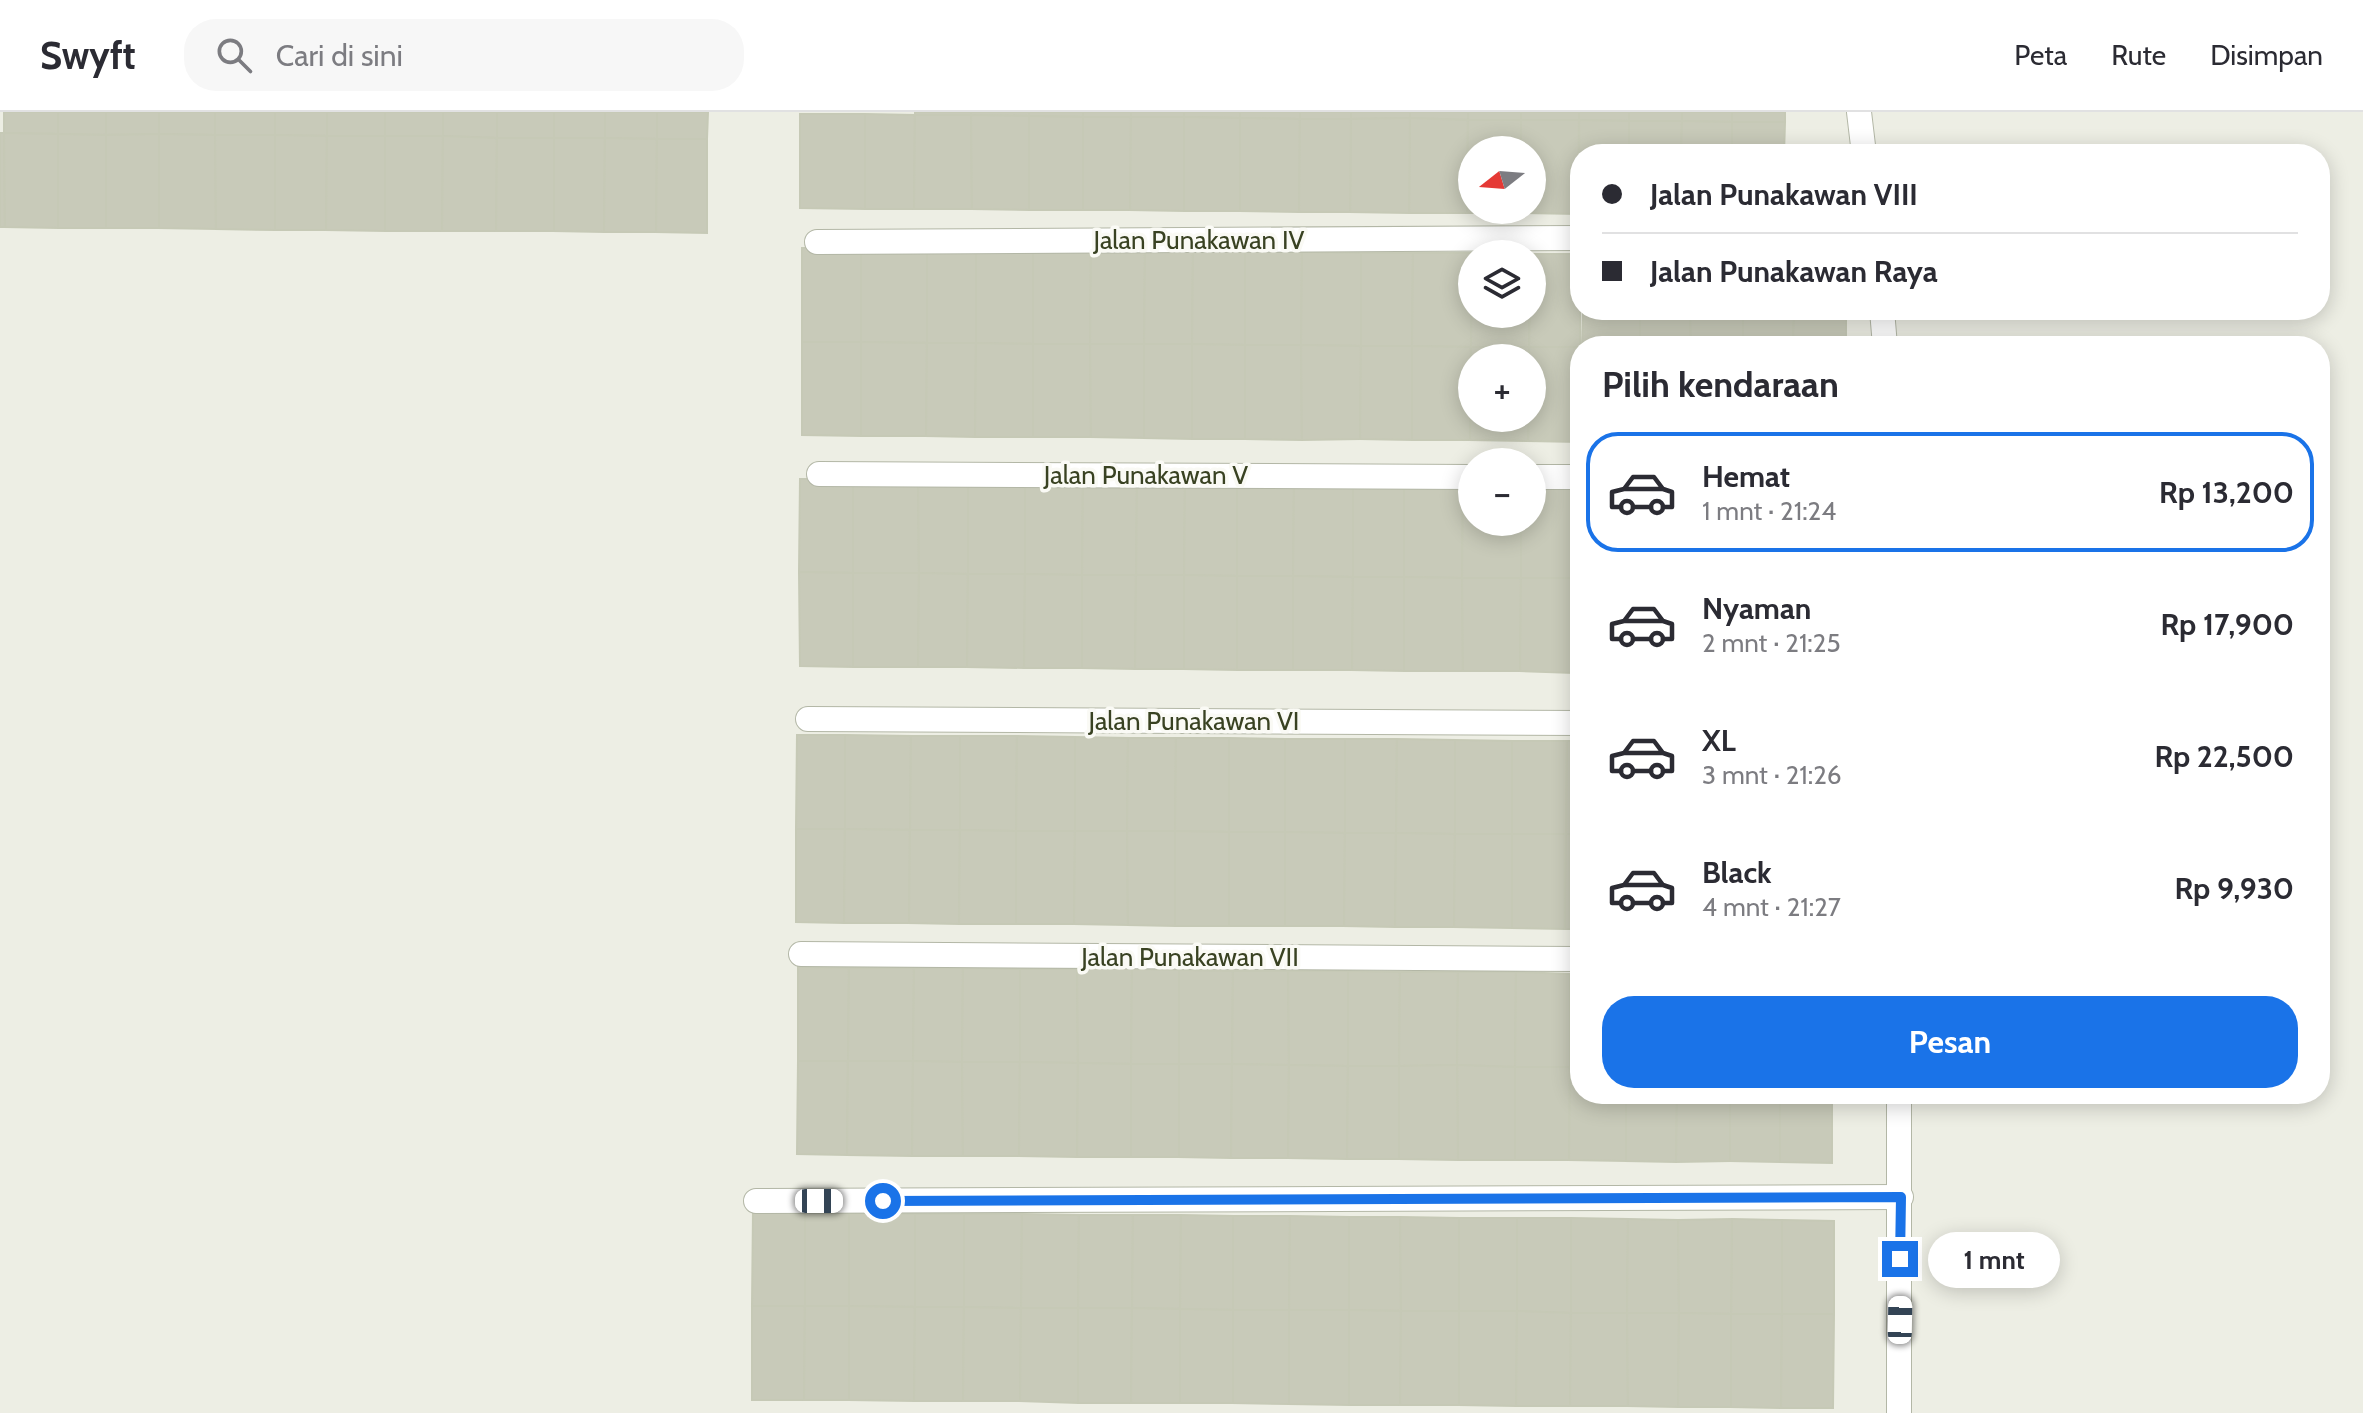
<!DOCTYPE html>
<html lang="id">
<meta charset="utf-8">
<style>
:root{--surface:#fff;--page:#f7f7f7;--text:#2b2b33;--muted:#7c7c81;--line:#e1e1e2;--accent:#1a73e8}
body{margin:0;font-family:Cabin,sans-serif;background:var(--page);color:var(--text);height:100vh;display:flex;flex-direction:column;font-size:30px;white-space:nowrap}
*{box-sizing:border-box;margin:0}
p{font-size:26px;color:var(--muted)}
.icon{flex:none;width:44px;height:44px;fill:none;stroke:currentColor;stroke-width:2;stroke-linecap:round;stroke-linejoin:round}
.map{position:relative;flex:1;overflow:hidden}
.side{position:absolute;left:1570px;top:224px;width:760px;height:768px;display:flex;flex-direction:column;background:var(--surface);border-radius:32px;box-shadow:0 4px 20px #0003}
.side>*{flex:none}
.hud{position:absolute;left:1570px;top:32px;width:760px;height:176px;border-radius:32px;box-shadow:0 4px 20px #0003;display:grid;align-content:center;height:176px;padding:0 32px;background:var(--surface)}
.needle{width:52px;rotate:253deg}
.fabs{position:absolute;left:1458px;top:24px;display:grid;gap:16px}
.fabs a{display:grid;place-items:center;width:88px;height:88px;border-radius:50%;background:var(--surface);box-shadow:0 4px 20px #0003;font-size:40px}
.end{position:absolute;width:36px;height:36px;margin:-18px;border:10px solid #1a73e8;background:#fff;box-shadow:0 0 0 4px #fff}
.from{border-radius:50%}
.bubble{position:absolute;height:56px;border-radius:28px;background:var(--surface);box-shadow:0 4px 20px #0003;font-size:26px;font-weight:700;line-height:56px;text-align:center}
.car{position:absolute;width:24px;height:48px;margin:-24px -12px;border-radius:10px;box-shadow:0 0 6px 2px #0007;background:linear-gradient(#fff 24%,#345 0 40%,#fff 0 76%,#345 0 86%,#fff 0)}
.hud b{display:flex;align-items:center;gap:28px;height:76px;font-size:30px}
.hud b+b{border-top:2px solid var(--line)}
.hud i{width:20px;height:20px;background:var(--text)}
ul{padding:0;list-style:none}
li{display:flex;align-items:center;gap:24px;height:120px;margin:0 16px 12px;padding:0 16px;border:4px solid transparent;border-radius:32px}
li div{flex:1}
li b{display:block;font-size:30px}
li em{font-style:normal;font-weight:700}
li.selected{border-color:var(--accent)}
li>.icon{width:72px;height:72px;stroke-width:1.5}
h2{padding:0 32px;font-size:36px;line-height:96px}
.primary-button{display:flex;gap:16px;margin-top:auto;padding:16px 32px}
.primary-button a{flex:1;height:92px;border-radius:32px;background:var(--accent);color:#fff;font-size:32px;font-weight:700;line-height:92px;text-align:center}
header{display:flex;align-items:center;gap:48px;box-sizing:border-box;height:112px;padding:0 40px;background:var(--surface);border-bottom:2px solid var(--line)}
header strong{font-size:38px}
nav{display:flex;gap:44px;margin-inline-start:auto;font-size:28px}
.search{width:560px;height:72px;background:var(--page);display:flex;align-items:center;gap:20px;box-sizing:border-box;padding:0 28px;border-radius:32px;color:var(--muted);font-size:30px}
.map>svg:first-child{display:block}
.building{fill:#c8cab9;stroke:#c6c9b6;stroke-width:2}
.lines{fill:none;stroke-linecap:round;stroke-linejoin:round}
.minor-casing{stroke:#b3b7a6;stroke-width:26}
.minor{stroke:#fff;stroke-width:24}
.route{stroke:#1a73e8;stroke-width:10}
.labels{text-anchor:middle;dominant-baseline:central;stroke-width:7;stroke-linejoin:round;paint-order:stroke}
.street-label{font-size:26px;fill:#394222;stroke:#fafaf5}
</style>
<header>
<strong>Swyft</strong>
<div class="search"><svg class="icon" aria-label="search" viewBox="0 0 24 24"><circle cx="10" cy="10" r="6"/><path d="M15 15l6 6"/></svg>Cari di sini</div>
<nav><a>Peta</a><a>Rute</a><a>Disimpan</a></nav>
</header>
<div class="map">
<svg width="2363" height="1301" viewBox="0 0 2363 1301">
<rect width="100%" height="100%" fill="#edeee4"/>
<g class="building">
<polygon points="4,0 58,0 58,22 4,21"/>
<polygon points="58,0 106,0 106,23 58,22"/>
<polygon points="106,0 159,0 159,22 106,23"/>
<polygon points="159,0 215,0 215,23 159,22"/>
<rect x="215" y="0" width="60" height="23"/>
<polygon points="275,0 327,0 327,24 275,23"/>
<rect x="327" y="0" width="58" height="24"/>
<rect x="385" y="0" width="58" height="24"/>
<polygon points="443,0 497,0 497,26 443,24"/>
<rect x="497" y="0" width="57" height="26"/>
<rect x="554" y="0" width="51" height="26"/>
<polygon points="605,0 657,0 657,27 605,26"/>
<polygon points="657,0 708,0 707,27 657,27"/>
<rect x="915" y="0" width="56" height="3"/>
<polygon points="971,0 1029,0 1029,4 971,3"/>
<polygon points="1029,0 1083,0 1083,5 1029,4"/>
<rect x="1083" y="0" width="48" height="5"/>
<rect x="1131" y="0" width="53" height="5"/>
<polygon points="1184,0 1240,0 1240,6 1184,5"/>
<polygon points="1240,0 1300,0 1300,7 1240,6"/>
<rect x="1300" y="0" width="51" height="7"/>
<polygon points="1351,0 1410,0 1410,6 1351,7"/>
<polygon points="1410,0 1468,0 1468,8 1410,6"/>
<rect x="1468" y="0" width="53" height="8"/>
<rect x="1521" y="0" width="58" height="8"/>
<polygon points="1579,0 1629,0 1629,9 1579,8"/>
<rect x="1629" y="0" width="53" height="9"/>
<polygon points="1682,0 1732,0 1732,10 1682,9"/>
<rect x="1732" y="0" width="53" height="10"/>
<polygon points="800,2 865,2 865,97 800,96"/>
<polygon points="865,2 915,3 914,97 865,97"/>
<polygon points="915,3 971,3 972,97 914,97"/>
<polygon points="971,3 1029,4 1029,98 972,97"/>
<polygon points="1029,4 1083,5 1083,98 1029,98"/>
<polygon points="1083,5 1131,5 1130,98 1083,98"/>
<polygon points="1131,5 1184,5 1184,99 1130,98"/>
<polygon points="1184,5 1240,6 1240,99 1184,99"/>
<polygon points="1240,6 1300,7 1299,100 1240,99"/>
<polygon points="1410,6 1468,8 1467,101 1409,101"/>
<polygon points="1410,6 1409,101 1350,100 1351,7"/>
<polygon points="1300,7 1351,7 1350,100 1299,100"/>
<polygon points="1468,8 1521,8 1521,38 1472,38 1472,98 1520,98 1520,101 1467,101"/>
<polygon points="1521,8 1579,8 1578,102 1520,101 1520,98 1532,98 1532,38 1521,38"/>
<polygon points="1579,8 1629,9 1629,42 1580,42 1580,102"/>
<polygon points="1629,9 1682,9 1681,42 1629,42"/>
<polygon points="1682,9 1732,10 1732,42 1681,42"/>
<polygon points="1732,10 1785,10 1784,42 1732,42"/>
<polygon points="0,21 4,21 5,115 0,115"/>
<polygon points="4,21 58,22 58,116 5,115"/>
<polygon points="58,22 106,23 106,116 58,116"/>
<polygon points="159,22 159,116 106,116 106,23"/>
<polygon points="159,22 215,23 216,117 159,116"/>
<polygon points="215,23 275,23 275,118 216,117"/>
<polygon points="275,23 327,24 326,118 275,118"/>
<polygon points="327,24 385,24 385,119 326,118"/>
<polygon points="385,24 443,24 442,119 385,119"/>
<polygon points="443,24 497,26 496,119 442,119"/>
<polygon points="497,26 554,26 554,119 496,119"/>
<polygon points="554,26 605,26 604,120 554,119"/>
<polygon points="605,26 657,27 656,120 604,120"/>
<polygon points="657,27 707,27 707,121 656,120"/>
<rect x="802" y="136" width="59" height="94"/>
<polygon points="861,136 927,137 927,231 861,230"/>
<rect x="927" y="137" width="49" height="94"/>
<polygon points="976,137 1033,137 1033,232 976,231"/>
<polygon points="1033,137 1091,138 1090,232 1033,232"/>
<polygon points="1091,138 1145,139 1144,232 1090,232"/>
<polygon points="1145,139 1193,139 1192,232 1144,232"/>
<polygon points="1193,139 1245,139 1245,233 1192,232"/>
<polygon points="1245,139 1302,140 1301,233 1245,233"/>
<polygon points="1302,140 1361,141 1361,234 1301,233"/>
<polygon points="1361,141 1413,141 1412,234 1361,234"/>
<polygon points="1413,141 1472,141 1471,235 1412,234"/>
<polygon points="1472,141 1529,142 1472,142 1472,202 1529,202 1529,235 1471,235"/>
<polygon points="1529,142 1580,142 1580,235 1529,235 1532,142"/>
<polygon points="1583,198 1640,198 1640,234 1582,234"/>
<polygon points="1640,198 1690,198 1691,234 1640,234"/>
<polygon points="1690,198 1743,198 1743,234 1691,234"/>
<polygon points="1743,198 1794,198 1793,234 1743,234"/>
<polygon points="1794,198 1846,198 1846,234 1793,234"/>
<polygon points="802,230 861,230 861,324 802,323"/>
<polygon points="861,230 927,231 926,324 861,324"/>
<polygon points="927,231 976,231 975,325 926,324"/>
<polygon points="976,231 1033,232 1033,325 975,325"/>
<polygon points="1033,232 1090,232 1091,325 1033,325"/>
<polygon points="1090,232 1144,232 1144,326 1091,325"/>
<polygon points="1144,232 1192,232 1192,327 1144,326"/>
<polygon points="1192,232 1245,233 1245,327 1192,327"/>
<polygon points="1245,233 1301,233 1302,328 1245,327"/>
<polygon points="1301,233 1361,234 1360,327 1302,328"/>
<polygon points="1361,234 1412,234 1412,328 1360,327"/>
<polygon points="1412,234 1471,235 1470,328 1412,328"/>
<polygon points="1471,235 1529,235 1529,246 1472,246 1472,306 1529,306 1528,329 1470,328"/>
<polygon points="1529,235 1580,235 1580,330 1528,329 1529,306 1532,306"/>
<polygon points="800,367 853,367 853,461 799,460"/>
<polygon points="853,367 918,368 919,461 853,461"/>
<polygon points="918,368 968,368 968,462 919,461"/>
<rect x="968" y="368" width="57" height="94"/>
<polygon points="1025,368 1083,369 1082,463 1025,462"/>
<polygon points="1083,369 1137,370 1136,463 1082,463"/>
<polygon points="1137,370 1185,370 1184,463 1136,463"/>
<polygon points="1185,370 1237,370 1237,464 1184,463"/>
<polygon points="1237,370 1294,371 1293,464 1237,464"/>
<polygon points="1294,371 1353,372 1353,465 1293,464"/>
<rect x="1353" y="372" width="51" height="93"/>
<polygon points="1404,372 1463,372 1462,466 1404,465"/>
<polygon points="1463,372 1472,372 1472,410 1521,410 1521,466 1462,466"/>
<polygon points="1532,373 1575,373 1574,466 1521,466 1521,410 1532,410"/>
<polygon points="1575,373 1580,373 1580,466 1574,466"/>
<polygon points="799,460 853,461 853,555 800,554"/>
<polygon points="853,461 919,461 918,555 853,555"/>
<polygon points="919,461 968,462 967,555 918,555"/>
<polygon points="968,462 1025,462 1024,556 967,555"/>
<polygon points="1025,462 1082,463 1082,556 1024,556"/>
<polygon points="1082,463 1136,463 1135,557 1082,556"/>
<polygon points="1136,463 1184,463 1184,557 1135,557"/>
<polygon points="1184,463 1237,464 1237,558 1184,557"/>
<rect x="1237" y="464" width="56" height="94"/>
<polygon points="1293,464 1353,465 1352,558 1293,558"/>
<polygon points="1353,465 1404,465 1404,559 1352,558"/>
<polygon points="1404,465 1462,466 1463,559 1404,559"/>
<polygon points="1462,466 1521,466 1520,559 1463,559"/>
<polygon points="1521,466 1574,466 1574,561 1520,559"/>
<rect x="1574" y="466" width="6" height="95"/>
<polygon points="797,623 845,623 845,717 796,717"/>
<polygon points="845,623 911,624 910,718 845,717"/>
<polygon points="911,624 960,624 960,718 910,718"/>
<polygon points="960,624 1017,624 1016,719 960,718"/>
<polygon points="1017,624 1075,625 1075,719 1016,719"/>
<polygon points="1075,625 1128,626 1127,719 1075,719"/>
<polygon points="1128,626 1176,626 1175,719 1127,719"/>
<polygon points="1176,626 1229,626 1229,720 1175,719"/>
<polygon points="1229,626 1285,627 1285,720 1229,720"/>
<polygon points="1285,627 1345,627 1345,721 1285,720"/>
<polygon points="1345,627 1397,627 1396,721 1345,721"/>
<polygon points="1397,627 1455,628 1455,722 1396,721"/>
<polygon points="1455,628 1512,629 1512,722 1455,722"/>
<polygon points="1512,629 1567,629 1566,722 1512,722"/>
<polygon points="1567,629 1580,629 1580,722 1566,722"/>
<polygon points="796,717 845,717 844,811 796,810"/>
<polygon points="845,717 910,718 909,811 844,811"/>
<polygon points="910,718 960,718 959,812 909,811"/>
<polygon points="960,718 1016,719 1016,812 959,812"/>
<polygon points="1016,719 1075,719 1074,812 1016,812"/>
<polygon points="1075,719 1127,719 1128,813 1074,812"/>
<polygon points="1127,719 1175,719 1175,814 1128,813"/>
<polygon points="1175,719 1229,720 1229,814 1175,814"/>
<rect x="1229" y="720" width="56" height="94"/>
<polygon points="1285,720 1345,721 1344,814 1285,814"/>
<polygon points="1345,721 1396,721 1395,815 1344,814"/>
<polygon points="1396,721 1455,722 1454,815 1395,815"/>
<polygon points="1455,722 1512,722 1512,816 1454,815"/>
<polygon points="1512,722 1566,722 1565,817 1512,816"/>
<polygon points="1566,722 1580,722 1580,817 1565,817"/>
<polygon points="798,855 849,856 848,949 798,949"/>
<polygon points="849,856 914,856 913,949 848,949"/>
<polygon points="914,856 963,856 962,950 913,949"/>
<polygon points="963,856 1020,857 1020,950 962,950"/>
<polygon points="1020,857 1077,857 1078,951 1020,950"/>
<polygon points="1077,857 1132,857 1131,952 1078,951"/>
<polygon points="1132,857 1179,858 1179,952 1131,952"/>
<polygon points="1179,858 1233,859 1232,952 1179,952"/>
<polygon points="1233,859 1288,859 1289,953 1232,952"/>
<polygon points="1288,859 1348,859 1348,954 1289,953"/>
<polygon points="1348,859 1400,860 1399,954 1348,954"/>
<polygon points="1400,860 1458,860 1457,953 1399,954"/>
<polygon points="1458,860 1516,860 1515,955 1457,953"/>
<polygon points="1516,860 1570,862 1570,955 1515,955"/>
<rect x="1570" y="862" width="10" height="93"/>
<polygon points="798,949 848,949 847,1043 797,1042"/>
<polygon points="848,949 913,949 912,1044 847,1043"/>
<polygon points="913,949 962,950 963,1044 912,1044"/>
<polygon points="962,950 1020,950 1019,1044 963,1044"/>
<polygon points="1020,950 1078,951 1077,1045 1019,1044"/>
<polygon points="1078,951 1131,952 1131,1045 1077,1045"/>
<rect x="1131" y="952" width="48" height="93"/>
<polygon points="1179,952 1232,952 1231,1046 1179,1045"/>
<polygon points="1232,952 1289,953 1288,1046 1231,1046"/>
<polygon points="1289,953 1348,954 1347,1047 1288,1046"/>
<polygon points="1457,953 1515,955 1515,1048 1458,1048"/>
<polygon points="1457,953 1458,1048 1399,1047 1399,954"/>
<polygon points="1348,954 1399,954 1399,1047 1347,1047"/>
<polygon points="1515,955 1570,955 1569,1048 1515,1048"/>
<polygon points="1570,955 1580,955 1580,982 1626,982 1626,1049 1569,1048"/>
<polygon points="1626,982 1677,982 1676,1050 1626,1049"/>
<polygon points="1677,982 1730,982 1730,1049 1676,1050"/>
<polygon points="1730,982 1780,982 1780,1050 1730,1049"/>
<polygon points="1780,982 1832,982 1832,1051 1780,1050"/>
<polygon points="753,1100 805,1100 805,1194 752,1194"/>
<polygon points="805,1100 849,1101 849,1194 805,1194"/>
<polygon points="849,1101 915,1102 915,1195 849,1194"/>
<rect x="915" y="1102" width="49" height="93"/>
<polygon points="964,1102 1022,1102 1021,1196 964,1195"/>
<polygon points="1022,1102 1079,1103 1078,1196 1021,1196"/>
<polygon points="1079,1103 1133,1103 1132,1196 1078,1196"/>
<polygon points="1133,1103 1181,1103 1180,1197 1132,1196"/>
<polygon points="1181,1103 1233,1104 1233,1198 1180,1197"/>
<polygon points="1233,1104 1290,1104 1289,1198 1233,1198"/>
<polygon points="1290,1104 1349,1105 1349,1198 1289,1198"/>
<polygon points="1349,1105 1400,1105 1401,1199 1349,1198"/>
<polygon points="1400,1105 1459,1106 1459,1199 1401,1199"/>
<rect x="1459" y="1106" width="58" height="93"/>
<polygon points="1517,1106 1571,1106 1571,1201 1517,1199"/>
<polygon points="1571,1106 1628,1107 1627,1201 1571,1201"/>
<polygon points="1628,1107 1678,1108 1679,1201 1627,1201"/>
<polygon points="1732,1107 1782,1108 1782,1202 1731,1202"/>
<polygon points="1732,1107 1731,1202 1679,1201 1678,1108"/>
<polygon points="1782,1108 1834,1109 1834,1202 1782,1202"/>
<polygon points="752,1194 805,1194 804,1288 752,1288"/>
<polygon points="805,1194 849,1194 849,1288 804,1288"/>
<polygon points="849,1194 915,1195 914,1289 849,1288"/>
<polygon points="915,1195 964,1195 963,1289 914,1289"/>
<polygon points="964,1195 1021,1196 1020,1289 963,1289"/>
<polygon points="1021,1196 1078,1196 1078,1291 1020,1289"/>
<polygon points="1078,1196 1132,1196 1131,1291 1078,1291"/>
<polygon points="1132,1196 1180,1197 1180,1291 1131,1291"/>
<polygon points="1180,1197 1233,1198 1233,1291 1180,1291"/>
<polygon points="1233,1198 1289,1198 1289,1292 1233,1291"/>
<polygon points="1289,1198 1349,1198 1349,1293 1289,1292"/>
<polygon points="1349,1198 1401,1199 1400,1293 1349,1293"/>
<polygon points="1401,1199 1459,1199 1459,1293 1400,1293"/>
<polygon points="1459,1199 1517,1199 1516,1294 1459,1293"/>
<polygon points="1517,1199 1571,1201 1570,1294 1516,1294"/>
<polygon points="1571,1201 1627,1201 1628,1294 1570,1294"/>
<polygon points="1627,1201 1679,1201 1678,1295 1628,1294"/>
<polygon points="1679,1201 1731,1202 1731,1295 1678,1295"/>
<polygon points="1731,1202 1782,1202 1781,1296 1731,1295"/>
<polygon points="1782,1202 1834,1202 1833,1296 1781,1296"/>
</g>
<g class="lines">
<g class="minor-casing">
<g id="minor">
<polyline points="1859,0 1864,42"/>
<polyline points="817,130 1580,126"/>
<polyline points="1882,198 1885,234"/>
<polyline points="819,362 1472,365"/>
<polyline points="1532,365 1580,365"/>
<polyline points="808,607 1580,611"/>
<polyline points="801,842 1580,847"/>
<polyline points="756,1089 1901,1085"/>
<polyline points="1899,1301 1899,982"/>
</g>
</g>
<use href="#minor" class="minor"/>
</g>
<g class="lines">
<polyline class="route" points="883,1089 1901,1085 1900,1147"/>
</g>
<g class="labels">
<g class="street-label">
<text x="1199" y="128">Jalan Punakawan IV</text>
<text x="1146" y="363">Jalan Punakawan V</text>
<text x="1194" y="609">Jalan Punakawan VI</text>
<text x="1190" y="845">Jalan Punakawan VII</text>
</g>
</g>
</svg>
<div class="fabs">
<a><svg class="needle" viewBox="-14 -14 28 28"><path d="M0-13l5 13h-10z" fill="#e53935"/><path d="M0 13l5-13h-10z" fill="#7c7c81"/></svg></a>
<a><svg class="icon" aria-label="layers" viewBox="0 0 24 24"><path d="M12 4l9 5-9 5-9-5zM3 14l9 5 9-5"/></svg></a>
<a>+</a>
<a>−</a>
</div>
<i class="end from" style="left:883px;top:1089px"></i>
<i class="end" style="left:1900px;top:1147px"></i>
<div class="bubble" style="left:1928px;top:1120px;width:132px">1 mnt</div>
<i class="car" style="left:819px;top:1089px;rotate:90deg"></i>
<i class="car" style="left:1900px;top:1208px;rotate:1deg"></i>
<div class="hud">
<b><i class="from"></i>Jalan Punakawan VIII</b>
<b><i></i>Jalan Punakawan Raya</b>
</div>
<section class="side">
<h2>Pilih kendaraan</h2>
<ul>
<li class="selected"><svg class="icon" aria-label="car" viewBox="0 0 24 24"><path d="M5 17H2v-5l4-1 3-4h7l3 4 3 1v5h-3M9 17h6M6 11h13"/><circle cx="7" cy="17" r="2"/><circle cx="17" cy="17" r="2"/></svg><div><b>Hemat</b><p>1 mnt · 21:24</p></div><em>Rp 13,200</em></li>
<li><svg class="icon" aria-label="car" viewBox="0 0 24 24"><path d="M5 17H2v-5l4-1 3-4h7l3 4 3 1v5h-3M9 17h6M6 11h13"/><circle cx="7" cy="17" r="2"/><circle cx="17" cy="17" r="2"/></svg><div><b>Nyaman</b><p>2 mnt · 21:25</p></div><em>Rp 17,900</em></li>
<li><svg class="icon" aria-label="car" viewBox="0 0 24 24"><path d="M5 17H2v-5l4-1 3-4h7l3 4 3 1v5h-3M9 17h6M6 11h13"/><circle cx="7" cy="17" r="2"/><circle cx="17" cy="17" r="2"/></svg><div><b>XL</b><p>3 mnt · 21:26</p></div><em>Rp 22,500</em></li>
<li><svg class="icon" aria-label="car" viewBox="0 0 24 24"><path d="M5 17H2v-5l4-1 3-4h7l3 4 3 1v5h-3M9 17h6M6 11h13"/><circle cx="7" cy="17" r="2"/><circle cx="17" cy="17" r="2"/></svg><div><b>Black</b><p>4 mnt · 21:27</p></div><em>Rp 9,930</em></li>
</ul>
<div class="primary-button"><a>Pesan</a></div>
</section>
</div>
